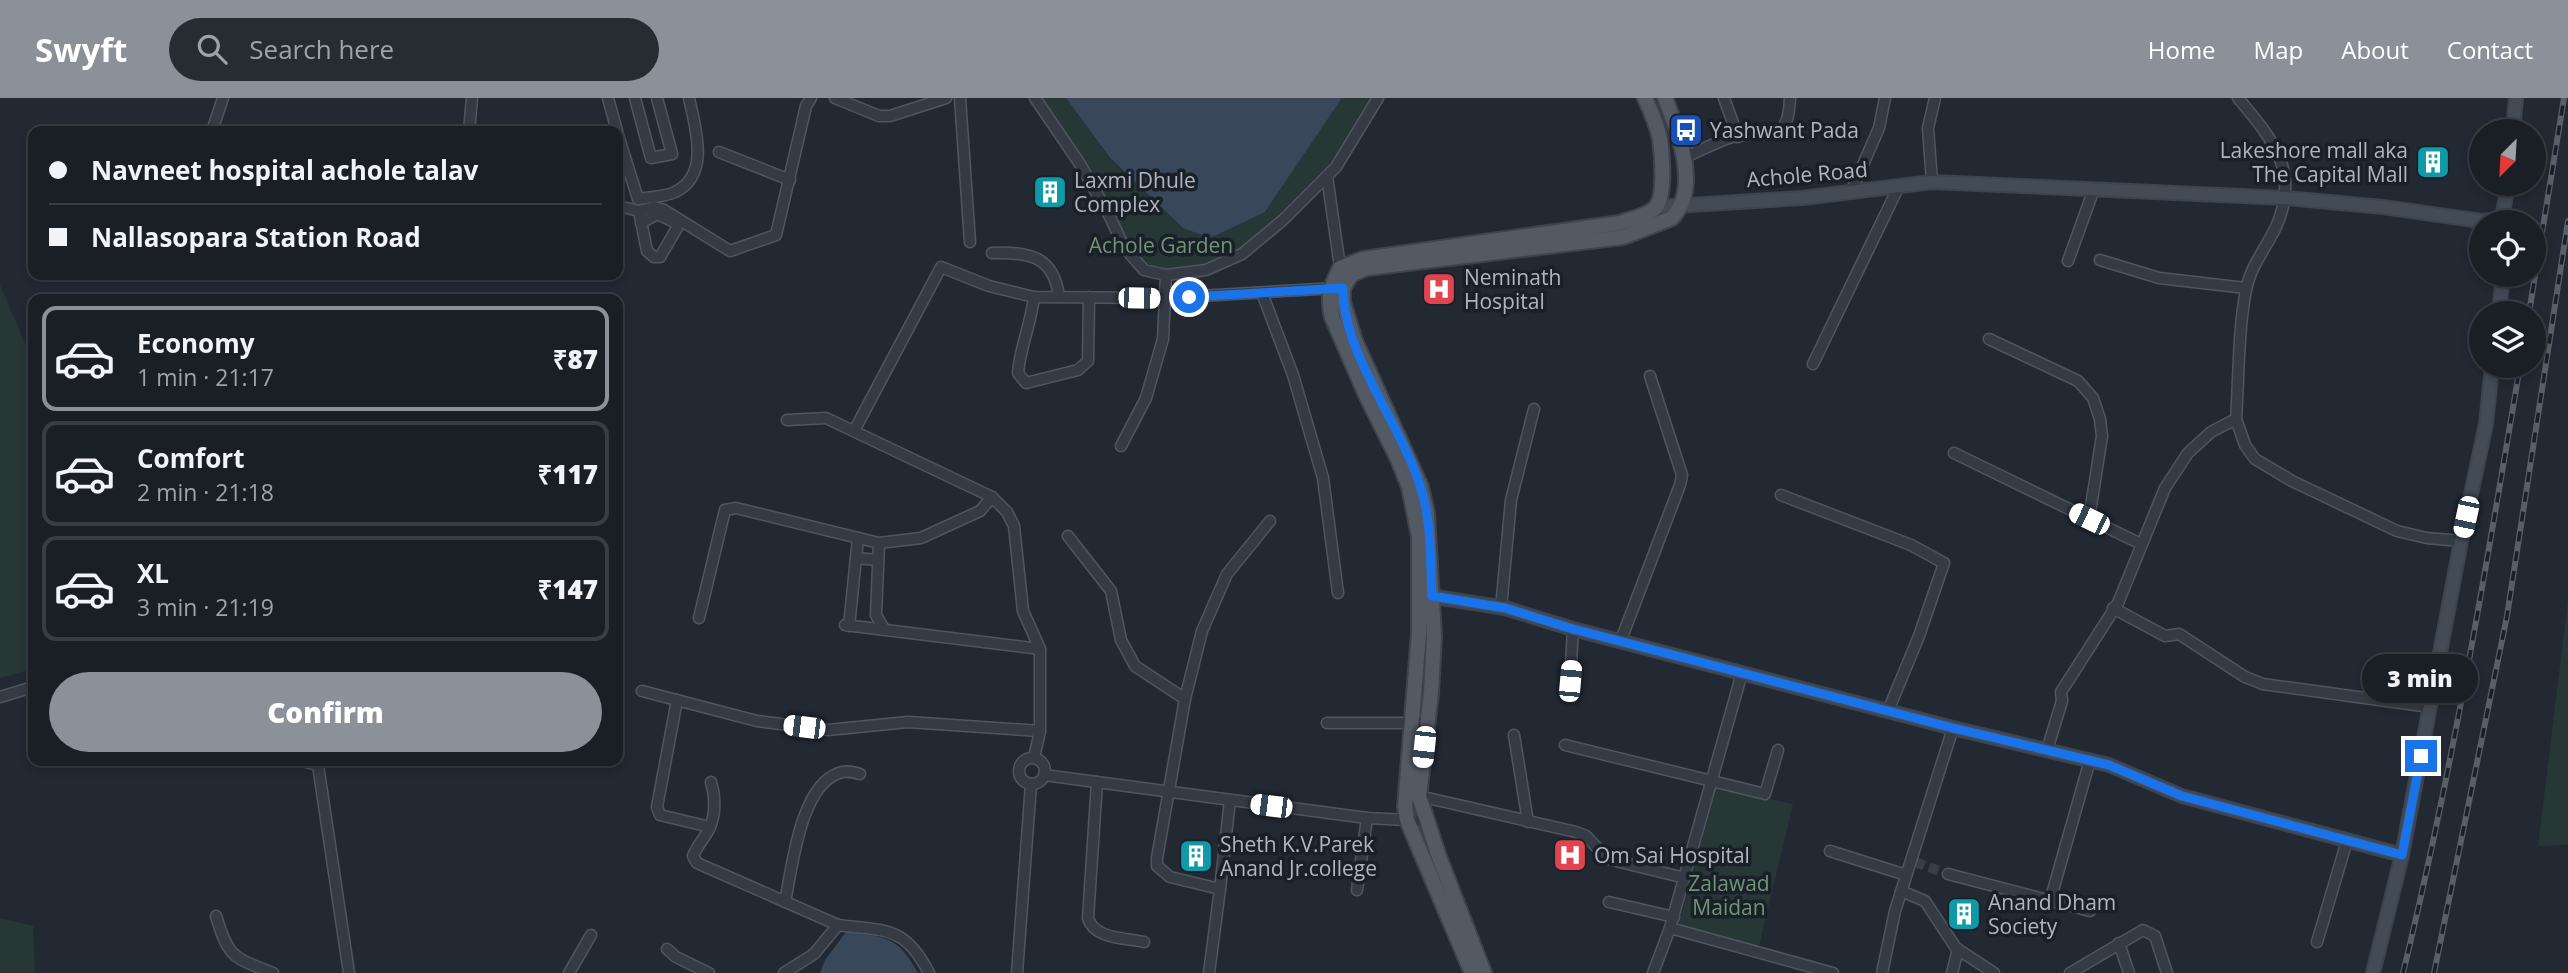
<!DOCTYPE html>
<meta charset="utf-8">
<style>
:root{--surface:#1a1f26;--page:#272c32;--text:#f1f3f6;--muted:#9fa2a7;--line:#383d43;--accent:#8c9099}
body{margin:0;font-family:"Open Sans",sans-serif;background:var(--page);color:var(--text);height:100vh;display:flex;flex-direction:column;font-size:26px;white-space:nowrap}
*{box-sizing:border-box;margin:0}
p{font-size:23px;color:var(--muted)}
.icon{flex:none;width:38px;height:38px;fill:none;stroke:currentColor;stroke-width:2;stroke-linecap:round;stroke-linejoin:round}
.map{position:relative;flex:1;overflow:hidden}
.side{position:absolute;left:28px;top:196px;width:595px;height:472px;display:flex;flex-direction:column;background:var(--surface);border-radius:14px;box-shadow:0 4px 10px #0003,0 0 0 2px var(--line)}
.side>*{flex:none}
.top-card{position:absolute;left:28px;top:28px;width:595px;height:154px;border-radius:14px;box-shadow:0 4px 10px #0003,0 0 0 2px var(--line);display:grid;align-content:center;height:154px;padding:0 21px;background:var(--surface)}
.needle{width:46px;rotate:204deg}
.controls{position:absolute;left:2469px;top:21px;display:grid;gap:14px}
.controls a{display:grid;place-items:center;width:77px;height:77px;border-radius:50%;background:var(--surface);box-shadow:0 4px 10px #0003,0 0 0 2px var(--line);font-size:35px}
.end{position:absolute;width:32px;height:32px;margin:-16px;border:9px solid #1a73e8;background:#fff;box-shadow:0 0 0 4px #fff}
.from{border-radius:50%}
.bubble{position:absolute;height:49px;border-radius:24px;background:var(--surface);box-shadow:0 4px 10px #0003,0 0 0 2px var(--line);font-size:23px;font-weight:800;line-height:49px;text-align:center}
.car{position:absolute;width:21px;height:42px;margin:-21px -10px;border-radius:9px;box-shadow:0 0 5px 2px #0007;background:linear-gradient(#fff 24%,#345 0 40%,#fff 0 76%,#345 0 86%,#fff 0)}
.top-card b{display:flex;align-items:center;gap:24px;height:66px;font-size:26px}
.top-card b+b{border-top:2px solid var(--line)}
.top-card i{width:18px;height:18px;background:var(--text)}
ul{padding:12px 0 0;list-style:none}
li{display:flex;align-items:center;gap:21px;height:105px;margin:0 14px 10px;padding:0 7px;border:4px solid var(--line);border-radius:14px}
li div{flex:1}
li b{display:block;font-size:26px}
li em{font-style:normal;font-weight:800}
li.selected{border-color:var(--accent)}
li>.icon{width:63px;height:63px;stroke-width:1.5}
.primary-button{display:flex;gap:14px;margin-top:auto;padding:14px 21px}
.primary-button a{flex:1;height:80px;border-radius:42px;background:var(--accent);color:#fff;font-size:28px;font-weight:800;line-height:80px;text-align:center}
header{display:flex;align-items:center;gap:42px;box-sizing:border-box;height:98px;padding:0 35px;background:var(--accent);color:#fff}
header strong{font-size:33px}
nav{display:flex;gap:38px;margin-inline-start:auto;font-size:24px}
.search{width:490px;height:63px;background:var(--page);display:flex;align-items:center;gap:18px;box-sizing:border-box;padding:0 24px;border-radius:38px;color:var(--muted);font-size:26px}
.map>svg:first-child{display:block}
.green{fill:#263736}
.water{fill:#39475b}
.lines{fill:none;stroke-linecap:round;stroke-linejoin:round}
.street-tunnel{stroke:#373e48;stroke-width:10;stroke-dasharray:10 5;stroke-linecap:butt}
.street-casing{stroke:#4f565f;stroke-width:13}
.secondary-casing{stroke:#3e444e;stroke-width:16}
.primary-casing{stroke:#3e444e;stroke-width:18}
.street{stroke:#353b44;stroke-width:10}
.secondary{stroke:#434b57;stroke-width:12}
.primary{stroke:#535a64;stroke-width:14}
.rail-casing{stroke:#575f6b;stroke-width:6}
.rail{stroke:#1a2028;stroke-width:3.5;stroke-dasharray:10;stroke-linecap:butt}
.route{stroke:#1a73e8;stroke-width:9}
.labels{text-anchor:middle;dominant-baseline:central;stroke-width:7;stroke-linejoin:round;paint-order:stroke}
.poi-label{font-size:21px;fill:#afb6c1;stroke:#1a2028;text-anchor:start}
.street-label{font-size:21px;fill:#afb6c1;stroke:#1a2028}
.park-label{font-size:21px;fill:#719478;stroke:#1a2028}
</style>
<header>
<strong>Swyft</strong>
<div class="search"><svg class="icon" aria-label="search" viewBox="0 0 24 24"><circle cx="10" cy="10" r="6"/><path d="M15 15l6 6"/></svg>Search here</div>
<nav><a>Home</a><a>Map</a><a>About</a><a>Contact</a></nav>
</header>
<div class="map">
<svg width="2568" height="875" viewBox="0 0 2568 875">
<rect width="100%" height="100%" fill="#222933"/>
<g class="green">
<polygon points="1037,0 1066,0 1110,61 1183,130 1265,114 1342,0 1378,0 1336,69 1242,156 1197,173 1144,172 1124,149"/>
<polygon points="0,187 33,264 33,571 0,580"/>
<polygon points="2568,502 2568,747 2538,748"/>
<polygon points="1716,689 1793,706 1758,852 1678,830"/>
<polygon points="0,820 33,828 35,875 0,875"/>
</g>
<g class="water">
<polygon points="1066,0 1342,0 1265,114 1210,140 1183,130 1110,60"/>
<path d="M846 834C887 840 897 837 918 875H820L825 862Z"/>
</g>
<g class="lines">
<polyline class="street-tunnel" points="1915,764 1948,776"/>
<g class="street-casing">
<g id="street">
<polyline points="608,0 617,33"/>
<polyline points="635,0 651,60 672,56 657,0"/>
<polyline points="835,0 879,18 890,18 946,0"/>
<polyline points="960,0 970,144"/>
<polyline points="1035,0 1080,66 1110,119 1124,149 1144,172 1166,177 1206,172 1242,156 1283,122 1327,78"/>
<polyline points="1724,0 1738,39"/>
<polyline points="212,33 223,0"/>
<polyline points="469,33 472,0"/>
<path d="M618 37 638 101C649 99 665 99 675 94 711 77 695 29 689 0"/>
<polyline points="719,54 790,82"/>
<path d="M1685 59C1700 53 1716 44 1732 39 1767 30 1788 51 1790 0"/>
<polyline points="1932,84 1928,30 1935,0"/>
<polyline points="1851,94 1879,30 1885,0"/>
<polyline points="618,108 639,113 654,109 664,112 730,153 776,137 806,8 811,0"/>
<polyline points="639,113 647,153 654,159 660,159 677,130 676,125 657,116 641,125"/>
<path d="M992 155C1028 154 1054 157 1059 199"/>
<polyline points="2100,162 2159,180 2246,190"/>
<polyline points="2068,163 2094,91"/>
<polyline points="1341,176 1327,78 1336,69 1378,0"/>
<polyline points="1262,195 1293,277 1323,380 1338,495"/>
<path d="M1034 199C1031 226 1020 249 1018 275L1026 285 1078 272 1088 263 1089 199"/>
<polyline points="1989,241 2078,283 2093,300 2100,321 2102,338 2089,421"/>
<polyline points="1813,266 1899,88"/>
<polyline points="2236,321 2245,347 2255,361 2292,383 2397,433 2427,440 2461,443"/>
<polyline points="787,322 826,320 992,399 1007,414 1014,428 1023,513 1040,551 1040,633 1034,660"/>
<polyline points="854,333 941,169 989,188 1034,199 1165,200 1336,190"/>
<polyline points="1121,348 1146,300 1163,241 1166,177"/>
<polyline points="1954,355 2141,446"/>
<polyline points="1781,397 1911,447 1944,465 1919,538 1888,613"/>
<polyline points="1068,438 1111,493 1121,542 1135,568 1185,601"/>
<polyline points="879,445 876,517 884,531"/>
<polyline points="856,460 878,462"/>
<polyline points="1501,510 1511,402 1534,311"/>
<polyline points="2113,510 2165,538 2179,536 2245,579 2263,586 2430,609"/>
<polyline points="699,520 725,412 736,410 879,445 921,440 980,413 992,399"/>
<polyline points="845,527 1040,551"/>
<polyline points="849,528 858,440"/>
<polyline points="1621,542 1680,387 1682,377 1650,278"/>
<polyline points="1742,575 1670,830 1833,875"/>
<polyline points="1570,584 1573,531"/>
<polyline points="642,593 757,623 828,632 908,624 1040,633"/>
<polyline points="0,599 33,589"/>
<polyline points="677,602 657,709 660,717 710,729"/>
<polyline points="1327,625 1427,625"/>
<polyline points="1514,637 1528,724"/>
<polyline points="1565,647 1765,696 1778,652"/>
<path d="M2047 652 2062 603 2061 594 2118 505 2165 390 2188 355 2211 334 2236 321C2239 278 2238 234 2246 192 2250 169 2266 150 2276 129 2301 73 2272 41 2238 0"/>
<circle cx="1032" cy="673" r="13"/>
<polyline points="302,663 318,667 349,875"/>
<polyline points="1044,677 1367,720 1427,723"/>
<path d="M711 684C715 698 716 714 710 729 706 739 697 747 693 758L697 765 838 827"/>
<path d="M1097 684 1088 820C1094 841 1125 840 1144 844"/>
<polyline points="1419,698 1576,734 1586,738 1608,761 1685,780"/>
<polyline points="1830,753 1906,777"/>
<polyline points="1948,776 2090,813"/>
<polyline points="1220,791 1230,702"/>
<polyline points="1357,792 1367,720"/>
<polyline points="1901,793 1925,803 1956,850 1994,875"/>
<polyline points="2050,803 2090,662"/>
<path d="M785 804C792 770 800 688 839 675 846 672 853 674 860 676"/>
<polyline points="1609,804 1674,819"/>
<path d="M216 818C229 861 233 859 273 875"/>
<polyline points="2317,844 2347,743"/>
<polyline points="2119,845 2129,875"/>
<polyline points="667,851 676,859 709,875"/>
<polyline points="569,875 591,837"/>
<path d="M784 875 814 856 838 827C886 833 905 828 929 875"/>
<polyline points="1017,875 1031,686"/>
<polyline points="1209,875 1220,791 1170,779 1157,768 1157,760 1185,601 1202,533 1227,476 1270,423"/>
<polyline points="1653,875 1670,830"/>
<polyline points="1882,875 1895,813 1953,630"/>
<polyline points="1952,875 1958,851"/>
<polyline points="2070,875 2143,832 2155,838 2167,875"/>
</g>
</g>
<g class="secondary-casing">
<g id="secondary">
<polyline points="2513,33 2516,0"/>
<polyline points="1657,109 1802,100 1932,84 2286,100 2383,109 2481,123 2502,121 2502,124"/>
<polyline points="2502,121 2508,86"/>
<polyline points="2499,215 2503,177"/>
<polyline points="1423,497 1505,510 1573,531 1953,630 2109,667 2182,698 2402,757"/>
<polyline points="2373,875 2402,757 2461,443 2486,326 2492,268"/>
</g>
</g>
<g class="primary-casing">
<g id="primary">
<path d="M1472 875 1407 722 1405 709 1419 535V438L1409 389 1398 361 1366 297 1332 219C1327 199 1331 188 1340 170L1363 161 1620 125C1630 121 1647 118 1655 110 1666 99 1662 56 1660 41 1657 27 1651 13 1645 0"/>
<path d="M1484 875 1439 759 1419 698 1431 595 1434 539 1427 415 1421 389 1355 243 1343 204V190L1352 176 1367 170 1623 139 1672 120C1701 90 1678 33 1665 0"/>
</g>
</g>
<use href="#street" class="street"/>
<use href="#secondary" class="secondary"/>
<use href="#primary" class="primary"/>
<g class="rail-casing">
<g id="rail">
<polyline points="2529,215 2564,0"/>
<path d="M2403 875C2452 674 2486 471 2520 268"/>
<polyline points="2434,875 2507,518 2568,123"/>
</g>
</g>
<use href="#rail" class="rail"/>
</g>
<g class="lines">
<path class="route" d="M1189 199 1343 190C1343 258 1402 326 1421 391 1432 425 1430 463 1432 498L1505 510 1573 531 1953 630 2109 667 2182 698 2402 757 2421 658"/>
</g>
<defs>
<g id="bus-square" transform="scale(1.75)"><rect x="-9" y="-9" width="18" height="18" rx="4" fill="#1a4fb4" stroke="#1a2028"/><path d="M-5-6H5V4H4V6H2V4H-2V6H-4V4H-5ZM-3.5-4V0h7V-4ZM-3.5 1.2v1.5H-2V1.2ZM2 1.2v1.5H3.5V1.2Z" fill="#fff"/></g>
<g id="building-square" transform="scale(1.75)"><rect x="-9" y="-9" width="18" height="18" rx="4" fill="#0f9aa8" stroke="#1a2028"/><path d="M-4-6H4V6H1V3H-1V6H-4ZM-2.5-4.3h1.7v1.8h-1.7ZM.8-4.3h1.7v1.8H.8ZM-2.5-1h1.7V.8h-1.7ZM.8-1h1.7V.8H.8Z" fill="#fff"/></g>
<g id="hospital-square" transform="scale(1.75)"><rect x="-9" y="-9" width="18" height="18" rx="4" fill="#e0444e" stroke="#1a2028"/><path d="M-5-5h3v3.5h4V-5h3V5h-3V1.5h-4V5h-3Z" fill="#fff"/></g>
</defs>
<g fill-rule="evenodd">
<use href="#bus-square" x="1686" y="32"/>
<use href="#building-square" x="2433" y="64"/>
<use href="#building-square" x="1050" y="94"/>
<use href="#hospital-square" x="1439" y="191"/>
<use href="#hospital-square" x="1570" y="757"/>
<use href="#building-square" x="1196" y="758"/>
<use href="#building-square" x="1964" y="816"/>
</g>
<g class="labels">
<g class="poi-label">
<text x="1710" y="32">Yashwant Pada</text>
<text x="2408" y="52" text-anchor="end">Lakeshore mall aka<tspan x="2408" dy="24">The Capital Mall</tspan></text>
<text x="1074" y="82">Laxmi Dhule<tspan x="1074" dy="24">Complex</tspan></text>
<text x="1464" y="179">Neminath<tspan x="1464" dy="24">Hospital</tspan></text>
<text x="1220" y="746">Sheth K.V.Parek<tspan x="1220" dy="24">Anand Jr.college</tspan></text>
<text x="1594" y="757">Om Sai Hospital</text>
<text x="1988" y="804">Anand Dham<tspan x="1988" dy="24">Society</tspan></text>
</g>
<g class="street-label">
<text transform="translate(1807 76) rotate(-5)">Achole Road</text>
</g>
<g class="park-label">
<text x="1161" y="147">Achole Garden</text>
<text x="1729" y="785">Zalawad<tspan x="1729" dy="24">Maidan</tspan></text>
</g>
</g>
</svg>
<div class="controls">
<a><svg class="needle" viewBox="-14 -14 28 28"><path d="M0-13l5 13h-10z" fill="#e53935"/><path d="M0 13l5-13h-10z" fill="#9fa2a7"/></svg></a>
<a><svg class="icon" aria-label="locate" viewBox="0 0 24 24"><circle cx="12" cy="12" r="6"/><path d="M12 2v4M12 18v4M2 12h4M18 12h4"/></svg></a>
<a><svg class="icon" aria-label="layers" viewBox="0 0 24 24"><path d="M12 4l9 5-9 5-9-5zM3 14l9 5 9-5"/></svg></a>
</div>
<i class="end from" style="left:1189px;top:199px"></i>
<i class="end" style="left:2421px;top:658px"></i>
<div class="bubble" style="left:2362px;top:556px;width:116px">3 min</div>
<i class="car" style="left:1139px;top:200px;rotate:91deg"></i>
<i class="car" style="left:2466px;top:419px;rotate:192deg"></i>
<i class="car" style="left:2089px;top:421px;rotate:296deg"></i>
<i class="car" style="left:1570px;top:583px;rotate:5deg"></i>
<i class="car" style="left:804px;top:629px;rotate:277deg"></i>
<i class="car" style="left:1424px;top:649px;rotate:186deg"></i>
<i class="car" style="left:1271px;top:708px;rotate:277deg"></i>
<div class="top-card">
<b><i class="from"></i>Navneet hospital achole talav</b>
<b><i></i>Nallasopara Station Road</b>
</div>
<section class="side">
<ul>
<li class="selected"><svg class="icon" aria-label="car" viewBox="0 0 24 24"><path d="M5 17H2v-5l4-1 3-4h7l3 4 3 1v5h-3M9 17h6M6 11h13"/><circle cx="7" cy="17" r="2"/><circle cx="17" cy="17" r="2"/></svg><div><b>Economy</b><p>1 min · 21:17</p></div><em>₹87</em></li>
<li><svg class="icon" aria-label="car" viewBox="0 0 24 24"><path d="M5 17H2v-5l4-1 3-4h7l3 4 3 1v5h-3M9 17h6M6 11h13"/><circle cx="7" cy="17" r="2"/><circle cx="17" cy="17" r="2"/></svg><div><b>Comfort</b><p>2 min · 21:18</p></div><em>₹117</em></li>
<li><svg class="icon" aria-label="car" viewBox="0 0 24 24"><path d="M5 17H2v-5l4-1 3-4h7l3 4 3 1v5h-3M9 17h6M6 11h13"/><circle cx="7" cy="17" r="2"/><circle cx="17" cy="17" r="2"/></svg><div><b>XL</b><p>3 min · 21:19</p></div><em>₹147</em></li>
</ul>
<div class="primary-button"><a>Confirm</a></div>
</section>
</div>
